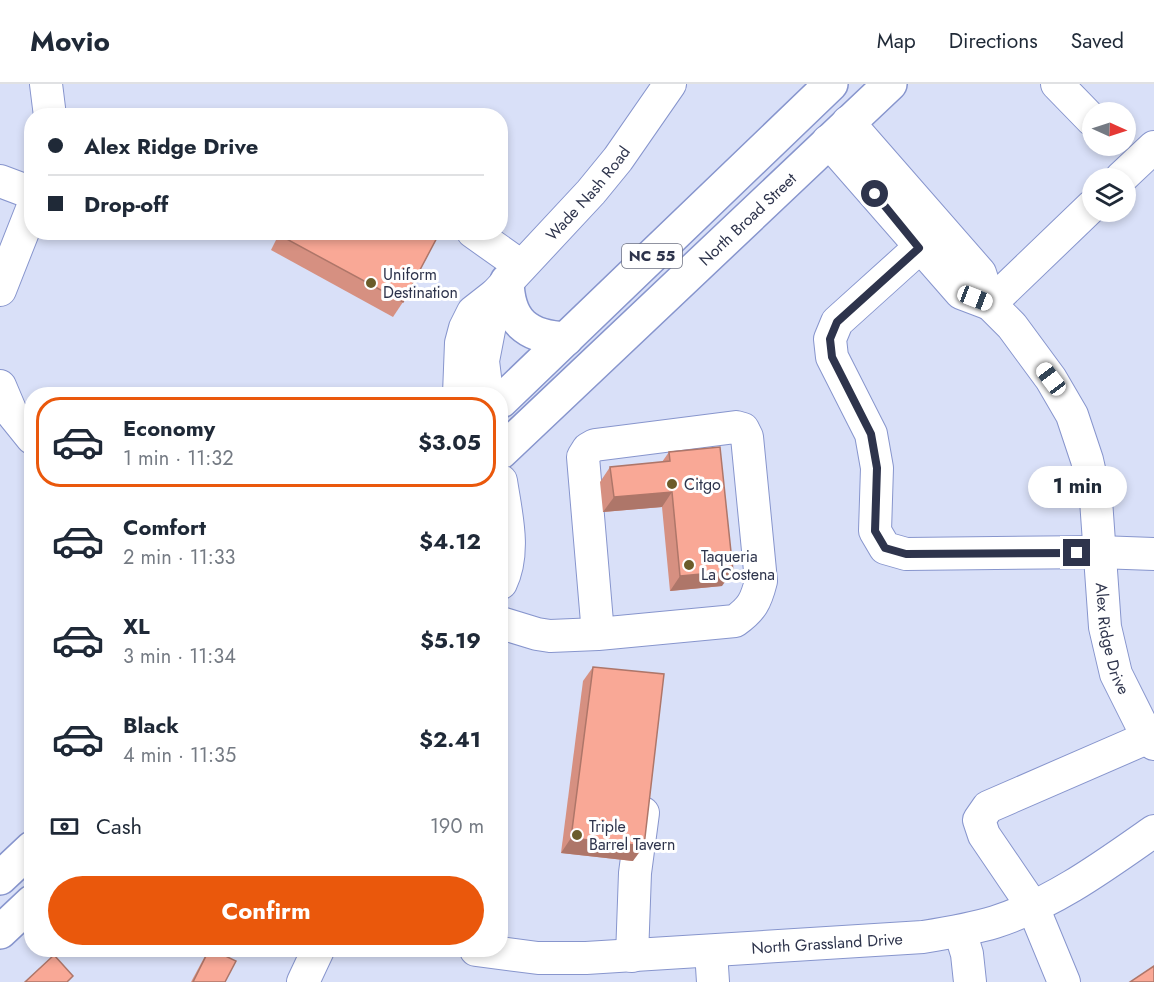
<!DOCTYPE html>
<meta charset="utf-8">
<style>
:root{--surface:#fff;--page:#f2f2f3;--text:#1f2937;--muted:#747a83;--line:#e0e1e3;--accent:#ea580c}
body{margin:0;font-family:Jost,sans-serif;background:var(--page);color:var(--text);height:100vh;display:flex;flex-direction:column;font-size:22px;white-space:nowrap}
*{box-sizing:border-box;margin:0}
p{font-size:20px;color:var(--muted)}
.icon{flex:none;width:33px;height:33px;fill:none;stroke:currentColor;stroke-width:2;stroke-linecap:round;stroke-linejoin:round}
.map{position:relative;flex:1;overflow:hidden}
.side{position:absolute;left:24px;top:303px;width:484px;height:570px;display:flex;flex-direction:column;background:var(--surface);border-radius:24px;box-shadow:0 3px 9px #0003}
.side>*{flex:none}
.hud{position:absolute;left:24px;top:24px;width:484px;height:132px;border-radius:24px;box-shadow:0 3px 9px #0003;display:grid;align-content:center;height:132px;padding:0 24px;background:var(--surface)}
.needle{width:39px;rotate:93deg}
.tools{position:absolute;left:1082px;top:18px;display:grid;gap:12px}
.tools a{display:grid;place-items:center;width:54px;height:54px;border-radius:50%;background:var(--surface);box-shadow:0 3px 9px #0003;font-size:30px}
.end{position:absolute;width:27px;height:27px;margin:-14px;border:8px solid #2e344c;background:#fff;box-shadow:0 0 0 3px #fff}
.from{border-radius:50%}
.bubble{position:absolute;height:42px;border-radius:21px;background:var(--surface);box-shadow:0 3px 9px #0003;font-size:20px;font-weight:700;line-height:42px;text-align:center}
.car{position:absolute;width:18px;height:36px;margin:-18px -9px;border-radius:8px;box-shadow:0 0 4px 2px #0007;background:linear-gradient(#fff 24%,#345 0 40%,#fff 0 76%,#345 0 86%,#fff 0)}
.hud b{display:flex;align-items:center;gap:21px;height:57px;font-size:22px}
.hud b+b{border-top:2px solid var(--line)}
.hud i{width:15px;height:15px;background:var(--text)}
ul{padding:10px 0 0;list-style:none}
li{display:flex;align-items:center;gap:18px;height:90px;margin:0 12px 9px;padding:0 12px;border:3px solid transparent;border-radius:24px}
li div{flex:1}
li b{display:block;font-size:22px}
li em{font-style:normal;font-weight:700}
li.current{border-color:var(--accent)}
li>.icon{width:54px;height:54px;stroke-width:1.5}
.pay{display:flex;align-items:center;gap:15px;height:66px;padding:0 24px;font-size:22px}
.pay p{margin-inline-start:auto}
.action{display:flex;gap:12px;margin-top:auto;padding:12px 24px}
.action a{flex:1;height:69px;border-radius:36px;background:var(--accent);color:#fff;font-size:24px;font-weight:700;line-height:69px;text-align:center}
header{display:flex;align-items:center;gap:36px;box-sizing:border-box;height:84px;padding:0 30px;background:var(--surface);border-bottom:2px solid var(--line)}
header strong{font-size:28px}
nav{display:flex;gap:33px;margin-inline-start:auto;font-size:21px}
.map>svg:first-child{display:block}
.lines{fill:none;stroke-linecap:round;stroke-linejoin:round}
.minor-casing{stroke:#8795cd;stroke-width:34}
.highway-casing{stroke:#8795cd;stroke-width:36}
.minor{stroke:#fff;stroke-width:32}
.highway{stroke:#fff;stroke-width:33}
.wall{fill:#d69081}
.shaded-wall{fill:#ae7669}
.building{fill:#f9a896;stroke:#ae7669;stroke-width:1.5}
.route{stroke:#2e344c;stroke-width:8}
.poi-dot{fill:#6b5c2a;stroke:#fff;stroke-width:2}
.labels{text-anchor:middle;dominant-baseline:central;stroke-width:6;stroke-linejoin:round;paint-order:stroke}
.shield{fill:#fff;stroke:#6d7182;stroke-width:1.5}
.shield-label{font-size:15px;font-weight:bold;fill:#2e344c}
.street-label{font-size:16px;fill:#2e344c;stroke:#fff}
.poi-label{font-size:16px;fill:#2e344c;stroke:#fff;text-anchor:start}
</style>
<header>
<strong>Movio</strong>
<nav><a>Map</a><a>Directions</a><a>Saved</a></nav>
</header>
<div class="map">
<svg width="1154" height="898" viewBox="0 0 1154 898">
<rect width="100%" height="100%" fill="#d9e0f8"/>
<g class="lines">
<g class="minor-casing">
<g id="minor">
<polyline points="46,0 50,32"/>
<polyline points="1057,0 1092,36"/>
<path id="s1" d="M848 38 980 189 990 220 1012 242 1051 295 1072 331 1087 376 1096 416 1105 543 1116 590 1145 648 1154 660"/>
<polyline points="828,57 961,209 990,220"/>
<polyline points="1121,94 1154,63"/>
<polyline points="0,97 32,109"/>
<polyline points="473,148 521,182"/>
<polyline points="919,164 837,238 830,255 832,273 871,350 877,384 875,447 885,464 906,470 1099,468 1154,470"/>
<polyline points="0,206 32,125"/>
<polyline points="990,220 1092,122"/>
<polyline points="0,302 11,328 32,354"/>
<path id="s2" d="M459 310 461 259 465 244 473 228 496 210 591 108 618 75 670 0"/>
<polyline points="487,310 483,277 496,210"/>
<path d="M501 397C506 430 516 468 501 499"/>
<path d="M501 539 537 550 550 552 598 550 735 537C752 525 756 517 761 497L747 353 743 345 736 343 595 361 588 365 583 373 598 550"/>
<polyline points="960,847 967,870 970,898"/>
<path id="s3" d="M476 866 538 874H586L923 853C948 849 972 845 995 838 1054 819 1104 782 1154 747"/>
<polyline points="711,867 713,898"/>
<polyline points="632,872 635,789 643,729"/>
<polyline points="303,898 318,866"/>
<polyline points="1064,898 1033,823 984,751 979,736 988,723 1149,653"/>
</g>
</g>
<g class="highway-casing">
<g id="highway">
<path d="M507 197C508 237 526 253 566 255"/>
<polyline points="501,317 831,0"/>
<path id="s4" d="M501 368 890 0"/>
<polyline points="0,794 32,764"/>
<polyline points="0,848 32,818"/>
</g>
</g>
<use href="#minor" class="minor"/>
<use href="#highway" class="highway"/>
</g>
<g class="wall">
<polygon points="280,148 440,148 403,218 393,233 271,166"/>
<polygon points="669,368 722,502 670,507 662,423 603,428 600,398 610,383 662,378"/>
<polygon points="593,583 633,777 561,769 583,597"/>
<polygon points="209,866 225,898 191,898 205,872"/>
</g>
<g class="shaded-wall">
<polygon points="672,408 662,423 603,428 614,413"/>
<polygon points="733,487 722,502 670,507 680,492"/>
<polygon points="571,754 644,762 633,777 561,769"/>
</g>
<g class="building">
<polygon points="283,148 440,148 403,218 281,152"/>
<polygon points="720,363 733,487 680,492 672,408 614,413 610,383 670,377 669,368"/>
<polygon points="593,583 664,590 644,762 571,754"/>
<polygon points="209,866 213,866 236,877 225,898 193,898"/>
<polygon points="54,871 73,892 67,898 25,898"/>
<polygon points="1154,882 1154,898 1130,898"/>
</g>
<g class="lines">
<polyline class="route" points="875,110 919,164 837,238 830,255 832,273 871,350 877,384 875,447 885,464 906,470 1077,469"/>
</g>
<g class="poi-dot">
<circle cx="371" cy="199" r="6"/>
<circle cx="672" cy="400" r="6"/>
<circle cx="689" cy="481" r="6"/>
<circle cx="577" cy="751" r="6"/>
</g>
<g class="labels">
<rect class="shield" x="622" y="160" width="60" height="24" rx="4.5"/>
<g class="shield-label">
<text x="652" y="172">NC 55</text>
</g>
<g class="street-label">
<text stroke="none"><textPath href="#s2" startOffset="250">Wade Nash Road</textPath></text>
<text stroke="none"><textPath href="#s4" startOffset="339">North Broad Street</textPath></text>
<text stroke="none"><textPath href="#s1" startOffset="600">Alex Ridge Drive</textPath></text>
<text stroke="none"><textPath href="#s3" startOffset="352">North Grassland Drive</textPath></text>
</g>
<g class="poi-label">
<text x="383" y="190">Uniform<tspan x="383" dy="18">Destination</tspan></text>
<text x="684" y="400">Citgo</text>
<text x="701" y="472">Taqueria<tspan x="701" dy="18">La Costena</tspan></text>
<text x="589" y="742">Triple<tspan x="589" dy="18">Barrel Tavern</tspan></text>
</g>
</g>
</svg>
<div class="tools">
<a><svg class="needle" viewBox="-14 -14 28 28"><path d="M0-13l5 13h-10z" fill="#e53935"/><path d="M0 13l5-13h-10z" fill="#747a83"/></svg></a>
<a><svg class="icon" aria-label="layers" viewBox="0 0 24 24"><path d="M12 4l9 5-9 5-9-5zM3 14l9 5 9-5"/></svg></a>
</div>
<i class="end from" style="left:875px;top:110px"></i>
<i class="end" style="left:1077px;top:469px"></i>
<div class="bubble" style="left:1028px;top:382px;width:99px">1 min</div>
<i class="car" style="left:975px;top:214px;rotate:111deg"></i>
<i class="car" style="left:1051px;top:295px;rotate:323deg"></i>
<div class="hud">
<b><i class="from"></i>Alex Ridge Drive</b>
<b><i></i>Drop-off</b>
</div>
<section class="side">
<ul>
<li class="current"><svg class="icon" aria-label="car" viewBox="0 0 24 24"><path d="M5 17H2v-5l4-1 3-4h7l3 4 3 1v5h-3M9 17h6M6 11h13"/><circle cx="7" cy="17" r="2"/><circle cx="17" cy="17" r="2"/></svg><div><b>Economy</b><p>1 min · 11:32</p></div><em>$3.05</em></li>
<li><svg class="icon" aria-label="car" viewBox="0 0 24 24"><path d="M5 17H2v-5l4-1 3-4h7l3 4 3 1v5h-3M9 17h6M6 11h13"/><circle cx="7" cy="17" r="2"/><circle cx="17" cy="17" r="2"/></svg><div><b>Comfort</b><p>2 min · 11:33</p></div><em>$4.12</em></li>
<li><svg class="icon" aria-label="car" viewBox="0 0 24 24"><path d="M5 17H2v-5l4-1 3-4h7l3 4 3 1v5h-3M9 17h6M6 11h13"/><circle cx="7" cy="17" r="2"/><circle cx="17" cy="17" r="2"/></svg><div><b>XL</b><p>3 min · 11:34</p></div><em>$5.19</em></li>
<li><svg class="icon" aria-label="car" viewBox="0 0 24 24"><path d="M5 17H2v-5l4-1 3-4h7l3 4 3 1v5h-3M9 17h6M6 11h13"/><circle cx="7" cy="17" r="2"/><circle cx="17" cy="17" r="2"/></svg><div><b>Black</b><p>4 min · 11:35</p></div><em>$2.41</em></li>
</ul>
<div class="pay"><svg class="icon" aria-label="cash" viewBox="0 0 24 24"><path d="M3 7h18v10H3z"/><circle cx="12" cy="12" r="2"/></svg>Cash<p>190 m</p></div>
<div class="action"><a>Confirm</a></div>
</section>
</div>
